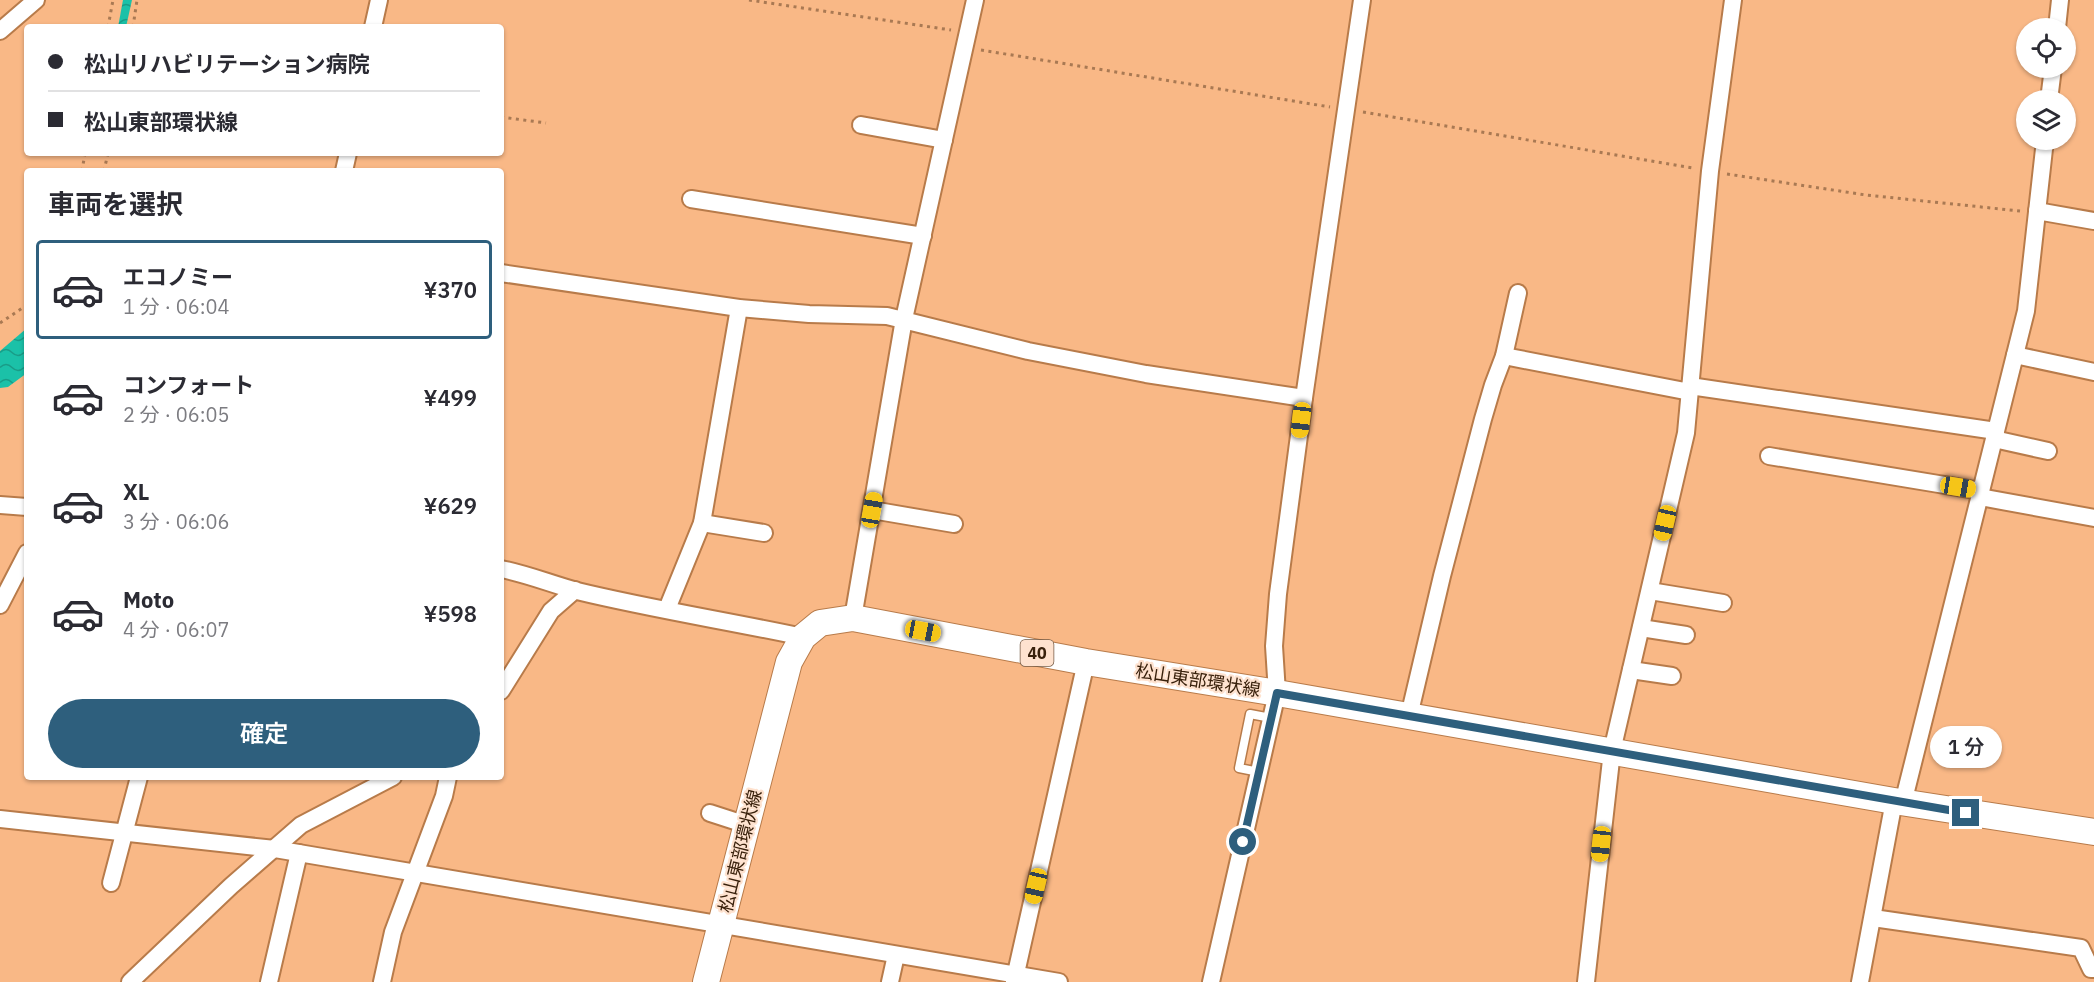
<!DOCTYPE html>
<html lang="ja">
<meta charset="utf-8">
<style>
:root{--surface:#fff;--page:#f7f7f7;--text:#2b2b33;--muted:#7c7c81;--line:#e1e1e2;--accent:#2e5f7d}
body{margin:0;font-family:"IBM Plex Sans","Noto Sans JP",sans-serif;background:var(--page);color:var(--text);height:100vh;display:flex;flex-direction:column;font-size:22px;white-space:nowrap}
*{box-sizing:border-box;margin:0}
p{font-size:20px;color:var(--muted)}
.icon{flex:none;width:33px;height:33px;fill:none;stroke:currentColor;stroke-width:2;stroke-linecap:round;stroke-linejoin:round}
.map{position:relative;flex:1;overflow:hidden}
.sheet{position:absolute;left:24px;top:168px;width:480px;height:612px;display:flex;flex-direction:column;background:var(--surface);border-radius:6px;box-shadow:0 2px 4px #0004}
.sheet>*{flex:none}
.guide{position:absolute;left:24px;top:24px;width:480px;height:132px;border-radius:6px;box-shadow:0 2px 4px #0004;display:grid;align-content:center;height:132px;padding:0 24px;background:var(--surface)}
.fabs{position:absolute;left:2016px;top:18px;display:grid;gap:12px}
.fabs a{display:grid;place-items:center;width:60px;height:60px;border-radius:50%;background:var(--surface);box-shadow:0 2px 4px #0004;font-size:30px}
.end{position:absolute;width:27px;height:27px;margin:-14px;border:8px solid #2e5f7d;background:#fff;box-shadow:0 0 0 3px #fff}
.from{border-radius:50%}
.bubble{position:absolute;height:42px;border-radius:21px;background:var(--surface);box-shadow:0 2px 4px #0004;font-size:20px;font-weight:600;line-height:42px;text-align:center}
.car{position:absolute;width:18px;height:36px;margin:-18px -9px;border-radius:8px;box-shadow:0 0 4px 2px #0007;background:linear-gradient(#f5c518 24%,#345 0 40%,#f5c518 0 76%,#345 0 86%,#f5c518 0)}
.guide b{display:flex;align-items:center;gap:21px;height:57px;font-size:22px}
.guide b+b{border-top:2px solid var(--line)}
.guide i{width:15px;height:15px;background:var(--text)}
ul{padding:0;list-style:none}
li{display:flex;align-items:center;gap:18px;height:99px;margin:0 12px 9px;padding:0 12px;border:3px solid transparent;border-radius:6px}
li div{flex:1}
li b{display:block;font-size:22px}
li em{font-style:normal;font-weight:600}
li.current{border-color:var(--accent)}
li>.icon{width:54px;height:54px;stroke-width:1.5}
h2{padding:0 24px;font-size:27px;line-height:72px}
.button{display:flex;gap:12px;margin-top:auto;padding:12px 24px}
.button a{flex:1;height:69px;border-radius:36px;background:var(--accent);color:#fff;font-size:24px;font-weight:600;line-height:69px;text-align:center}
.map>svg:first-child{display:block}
.water{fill:url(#water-waves)}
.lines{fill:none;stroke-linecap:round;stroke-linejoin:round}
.lane-casing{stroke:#b87b4a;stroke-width:11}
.street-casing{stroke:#b87b4a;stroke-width:20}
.primary-casing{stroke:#b87b4a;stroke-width:28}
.path{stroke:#a97953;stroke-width:3;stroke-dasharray:3 4.5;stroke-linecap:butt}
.lane{stroke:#fff;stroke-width:8}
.street{stroke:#fff;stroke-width:16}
.primary{stroke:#fff;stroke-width:26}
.route{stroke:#2e5f7d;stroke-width:8}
.labels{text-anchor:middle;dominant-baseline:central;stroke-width:4.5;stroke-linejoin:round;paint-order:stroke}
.shield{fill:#fee2cf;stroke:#745b46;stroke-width:1.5}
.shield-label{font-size:16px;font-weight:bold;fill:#39210c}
.street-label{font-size:18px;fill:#39210c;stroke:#fee2cf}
</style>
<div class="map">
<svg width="2094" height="982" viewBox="0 0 2094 982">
<defs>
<pattern id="water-waves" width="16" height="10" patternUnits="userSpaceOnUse" patternTransform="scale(1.5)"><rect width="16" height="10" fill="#1bc1a8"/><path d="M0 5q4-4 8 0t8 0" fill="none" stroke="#199c87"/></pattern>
</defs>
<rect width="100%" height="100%" fill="#f9b886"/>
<g class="water">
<polygon points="123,0 132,0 126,27 118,27"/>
<polygon points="27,328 27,373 8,387 0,388 0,351"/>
</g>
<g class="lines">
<g class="lane-casing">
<polyline id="lane" points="1259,772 1239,768 1250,714 1271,718"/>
</g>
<g class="street-casing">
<g id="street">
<polyline points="373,27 379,0"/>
<polyline points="2057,28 2060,0"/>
<polyline points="0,31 36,0"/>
<polyline points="2049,100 2053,68"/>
<polyline points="861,125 944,140"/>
<polyline points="344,171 348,153"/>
<polyline points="691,199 923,236"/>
<polyline points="2037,211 2094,221"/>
<polyline points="501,273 739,308 809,314 887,316 1028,351 1146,374 1304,398"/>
<polyline points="2015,355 2094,372"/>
<polyline points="1504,356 1690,392"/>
<polyline points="1690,386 1996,431"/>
<polyline points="1994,439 2048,451"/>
<polyline points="1769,456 1981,491"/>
<polyline points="1980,497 2094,518"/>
<polyline points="0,505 27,507"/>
<polyline points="872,510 954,524"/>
<polyline points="702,523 764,533"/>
<path d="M501 569C527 574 551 584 577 591 651 609 728 621 803 637"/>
<polyline points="1650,591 1723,603"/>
<polyline points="0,605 27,553"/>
<polyline points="667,609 702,523 739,308"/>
<polyline points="853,618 904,319 975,0"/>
<polyline points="1641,628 1686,635"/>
<polyline points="1631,670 1672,676"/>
<polyline points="501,691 551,611 575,590"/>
<polyline points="1409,716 1442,576 1483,419 1493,385 1504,356 1518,293"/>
<polyline points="1903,803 2026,311 2045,140"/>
<polyline points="710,813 747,825"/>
<polyline points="0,819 275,849 1059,982"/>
<polyline points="111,883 139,777"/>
<polyline points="1873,918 2081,948 2091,969 2094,969"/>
<polyline points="130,982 231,886 301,825 393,777"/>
<polyline points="269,982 299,853"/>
<polyline points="382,982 393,932 444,796 448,777"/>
<polyline points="890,982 896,955"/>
<polyline points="1014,982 1086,662"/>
<polyline points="1211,982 1277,693 1274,646 1278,594 1304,398 1362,0"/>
<polyline points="1586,982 1612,751 1686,433 1710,171 1733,0"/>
<polyline points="1860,982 1894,801"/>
</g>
</g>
<g class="primary-casing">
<polyline id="primary" points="706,982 789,662 803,637 820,623 853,618 1086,662 1277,693 1894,801 2094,832"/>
</g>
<g class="path">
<polyline points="749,0 951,30"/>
<polyline points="108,27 113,0"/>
<polyline points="133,27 137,0"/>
<polyline points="981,50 1330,107"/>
<polyline points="1363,112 1693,168"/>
<polyline points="501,117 546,123"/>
<polyline points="82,171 85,153"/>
<polyline points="104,171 108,153"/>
<polyline points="1727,174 1866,195 2020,211"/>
<polyline points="0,323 27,305"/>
</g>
<use href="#lane" class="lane"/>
<use href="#street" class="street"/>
<use href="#primary" class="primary"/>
</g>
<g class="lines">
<polyline class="route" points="1243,842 1277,693 1966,813"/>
</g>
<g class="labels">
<rect class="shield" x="1020.5" y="640" width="33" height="26" rx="4.5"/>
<g class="shield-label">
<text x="1037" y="653">40</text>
</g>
<g class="street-label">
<text transform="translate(1198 680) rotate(9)">松山東部環状線</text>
<text transform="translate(740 851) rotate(-76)">松山東部環状線</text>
</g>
</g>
</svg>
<div class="fabs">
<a><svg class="icon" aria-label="locate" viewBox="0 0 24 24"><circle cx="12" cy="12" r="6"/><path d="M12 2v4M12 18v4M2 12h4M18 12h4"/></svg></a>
<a><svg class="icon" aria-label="layers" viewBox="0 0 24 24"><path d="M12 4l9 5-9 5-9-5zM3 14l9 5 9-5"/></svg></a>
</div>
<i class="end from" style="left:1243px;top:842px"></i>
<i class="end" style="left:1966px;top:813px"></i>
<div class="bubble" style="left:1930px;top:726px;width:72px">1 分</div>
<i class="car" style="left:1301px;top:420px;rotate:187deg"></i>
<i class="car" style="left:1958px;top:487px;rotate:99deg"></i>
<i class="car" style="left:872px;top:510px;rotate:10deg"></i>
<i class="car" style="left:1665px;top:523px;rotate:193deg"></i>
<i class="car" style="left:923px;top:631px;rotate:101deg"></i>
<i class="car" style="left:1601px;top:844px;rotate:186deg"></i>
<i class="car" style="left:1036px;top:886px;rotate:193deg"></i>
<div class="guide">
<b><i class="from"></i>松山リハビリテーション病院</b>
<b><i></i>松山東部環状線</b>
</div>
<section class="sheet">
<h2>車両を選択</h2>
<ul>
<li class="current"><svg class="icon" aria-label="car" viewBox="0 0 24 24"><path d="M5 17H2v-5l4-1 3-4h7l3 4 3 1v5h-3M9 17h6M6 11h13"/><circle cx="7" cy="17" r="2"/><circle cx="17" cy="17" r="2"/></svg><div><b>エコノミー</b><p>1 分 · 06:04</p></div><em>¥370</em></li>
<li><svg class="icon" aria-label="car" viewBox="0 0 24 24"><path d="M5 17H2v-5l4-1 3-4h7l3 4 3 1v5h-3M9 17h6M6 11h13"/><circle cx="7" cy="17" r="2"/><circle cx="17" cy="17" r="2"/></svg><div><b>コンフォート</b><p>2 分 · 06:05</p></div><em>¥499</em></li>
<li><svg class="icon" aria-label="car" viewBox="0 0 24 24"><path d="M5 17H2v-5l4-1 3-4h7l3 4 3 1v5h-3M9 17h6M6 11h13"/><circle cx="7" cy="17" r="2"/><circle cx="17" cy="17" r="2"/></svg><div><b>XL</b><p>3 分 · 06:06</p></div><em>¥629</em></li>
<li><svg class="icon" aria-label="car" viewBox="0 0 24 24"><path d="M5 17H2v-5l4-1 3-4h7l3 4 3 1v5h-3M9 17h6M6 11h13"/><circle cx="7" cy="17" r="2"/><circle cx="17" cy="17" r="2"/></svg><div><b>Moto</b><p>4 分 · 06:07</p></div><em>¥598</em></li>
</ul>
<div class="button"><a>確定</a></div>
</section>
</div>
